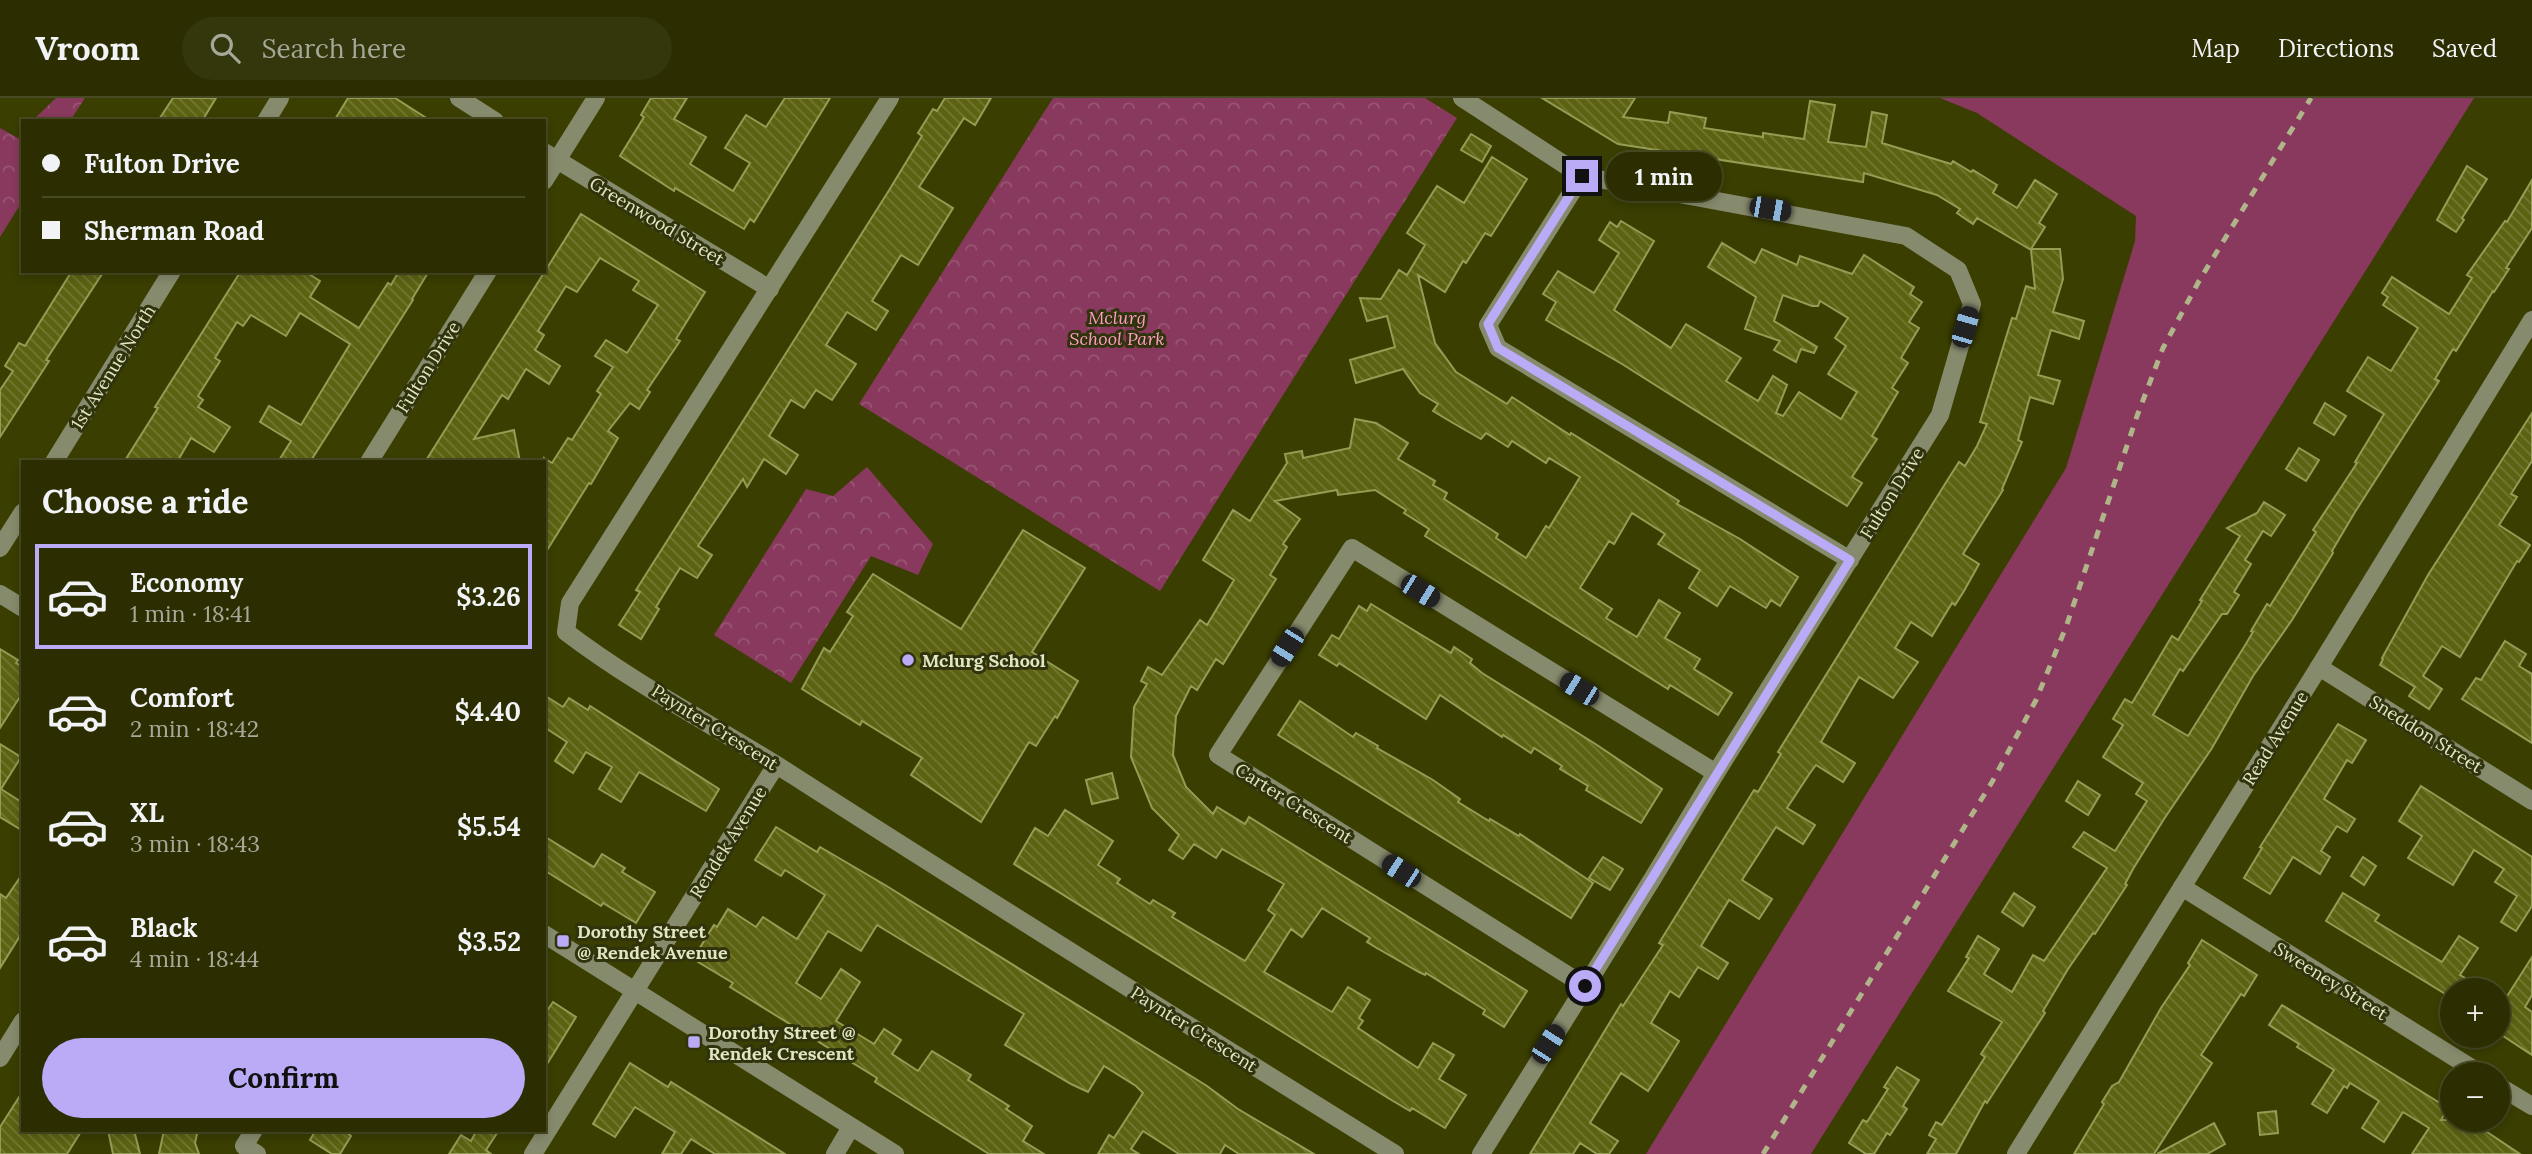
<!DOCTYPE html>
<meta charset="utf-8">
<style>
:root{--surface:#2c2e01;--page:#34360b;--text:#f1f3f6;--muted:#a6a899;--line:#484a23;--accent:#bbaaf6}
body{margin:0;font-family:Lora,serif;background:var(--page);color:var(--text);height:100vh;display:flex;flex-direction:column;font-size:26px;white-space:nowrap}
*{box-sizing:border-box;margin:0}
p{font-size:23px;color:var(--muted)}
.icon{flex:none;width:38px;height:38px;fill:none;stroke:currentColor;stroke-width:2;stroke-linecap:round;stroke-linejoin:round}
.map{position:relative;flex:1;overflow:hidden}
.sheet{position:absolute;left:21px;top:362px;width:525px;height:672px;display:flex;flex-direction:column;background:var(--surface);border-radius:0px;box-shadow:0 4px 10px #0003,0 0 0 2px var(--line)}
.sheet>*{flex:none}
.guide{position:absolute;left:21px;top:21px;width:525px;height:154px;border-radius:0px;box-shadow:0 4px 10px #0003,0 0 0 2px var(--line);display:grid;align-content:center;height:154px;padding:0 21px;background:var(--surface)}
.controls{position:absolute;left:2440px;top:880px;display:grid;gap:14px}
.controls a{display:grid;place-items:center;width:70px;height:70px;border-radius:50%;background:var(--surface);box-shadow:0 4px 10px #0003,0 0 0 2px var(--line);font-size:35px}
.end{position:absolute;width:32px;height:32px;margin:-16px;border:9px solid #bbaaf6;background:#111;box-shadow:0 0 0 4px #111}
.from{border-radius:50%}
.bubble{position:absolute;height:49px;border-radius:24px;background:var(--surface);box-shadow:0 4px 10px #0003,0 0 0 2px var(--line);font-size:23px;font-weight:800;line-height:49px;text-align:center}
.car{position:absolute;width:21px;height:42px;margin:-21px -10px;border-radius:9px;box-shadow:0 0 5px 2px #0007;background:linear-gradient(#222 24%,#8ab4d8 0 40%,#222 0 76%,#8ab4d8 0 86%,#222 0)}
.guide b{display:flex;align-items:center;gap:24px;height:66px;font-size:26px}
.guide b+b{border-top:2px solid var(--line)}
.guide i{width:18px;height:18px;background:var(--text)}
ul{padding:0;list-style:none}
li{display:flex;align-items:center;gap:21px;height:105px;margin:0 14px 10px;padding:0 7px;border:4px solid transparent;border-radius:0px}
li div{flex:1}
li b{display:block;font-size:26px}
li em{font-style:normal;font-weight:800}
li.current{border-color:var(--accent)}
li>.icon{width:63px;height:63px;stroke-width:1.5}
h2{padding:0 21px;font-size:32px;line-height:84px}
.action{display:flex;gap:14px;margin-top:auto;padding:14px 21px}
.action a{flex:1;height:80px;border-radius:42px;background:var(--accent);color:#111;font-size:28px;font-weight:800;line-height:80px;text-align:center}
header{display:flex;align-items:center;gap:42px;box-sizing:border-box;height:98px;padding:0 35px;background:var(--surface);border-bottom:2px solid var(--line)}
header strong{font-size:33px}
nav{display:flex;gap:38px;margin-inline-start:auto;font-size:24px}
.search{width:490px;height:63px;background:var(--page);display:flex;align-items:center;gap:18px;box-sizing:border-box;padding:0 24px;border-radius:38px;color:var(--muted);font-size:26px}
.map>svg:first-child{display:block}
.green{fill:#88395d}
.forest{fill:url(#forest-crowns)}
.building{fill:url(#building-back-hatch);stroke:#959c54;stroke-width:2}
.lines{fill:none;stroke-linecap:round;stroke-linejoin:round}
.minor{stroke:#878b6d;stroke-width:18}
.rail{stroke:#b0b589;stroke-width:5;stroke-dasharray:9 9;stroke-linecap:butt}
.route{stroke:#bbaaf6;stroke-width:9}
.poi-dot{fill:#bbaaf6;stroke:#30330c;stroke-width:2.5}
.labels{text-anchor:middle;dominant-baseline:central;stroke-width:6;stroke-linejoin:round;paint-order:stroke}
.street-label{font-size:18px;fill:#e2e7c3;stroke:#30330c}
.park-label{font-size:18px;font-style:italic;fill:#fd9dc4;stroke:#30330c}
.poi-label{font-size:18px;font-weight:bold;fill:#e2e7c3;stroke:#30330c;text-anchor:start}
</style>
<header>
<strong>Vroom</strong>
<div class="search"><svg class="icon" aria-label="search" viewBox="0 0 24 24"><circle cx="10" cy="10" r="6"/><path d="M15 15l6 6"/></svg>Search here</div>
<nav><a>Map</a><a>Directions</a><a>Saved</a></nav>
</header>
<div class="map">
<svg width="2532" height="1056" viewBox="0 0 2532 1056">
<defs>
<pattern id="forest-crowns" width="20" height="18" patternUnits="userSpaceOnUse" patternTransform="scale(1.75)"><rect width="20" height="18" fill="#88395d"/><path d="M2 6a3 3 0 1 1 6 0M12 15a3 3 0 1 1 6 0" fill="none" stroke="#985673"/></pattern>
<pattern id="building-back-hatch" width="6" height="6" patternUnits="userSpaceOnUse" patternTransform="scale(1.75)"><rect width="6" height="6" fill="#5c6211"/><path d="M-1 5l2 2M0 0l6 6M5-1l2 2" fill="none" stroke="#737832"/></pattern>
</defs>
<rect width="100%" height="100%" fill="#3a3e01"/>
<polygon class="green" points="1940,0 2474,0 1811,1056 1646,1056 2066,370 2135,143 2136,118 1977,15"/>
<g class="forest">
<polygon points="56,0 85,0 70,23 32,23"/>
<polygon points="1053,0 1425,0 1457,20 1160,493 859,306"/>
<polygon points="0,30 23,43 23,102 0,139"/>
<polygon points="867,369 933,446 918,477 871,458 791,585 714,537 806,391 833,398"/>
</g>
<g class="building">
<polygon points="173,0 216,0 202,23 158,23"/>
<polygon points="348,0 395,0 431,23 334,23"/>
<polygon points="651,0 687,0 674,21 706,39 690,66 733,93 750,65 725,50 746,17 766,29 785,0 830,0 754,124 750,121 744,131 675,90 674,93 620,58 644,19 641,17"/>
<polygon points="945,0 991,0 975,27 964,20 919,89 953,110 918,167 901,157 872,203 888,213 876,232 847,214 826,247 856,266 832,302 816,292 804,310 791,302 769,338 798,357 786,376 764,361 747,389 743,381 698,448 712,457 697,480 680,470 656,509 659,511 641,541 619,527 640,494 636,492 888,94 922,38 918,35 933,11 937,13"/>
<polygon points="1542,0 1635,0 1623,19 1668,25 1670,14 1706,20 1704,30 1763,39 1763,35 1804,41 1810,3 1835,7 1828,44 1866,49 1872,14 1887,17 1882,45 1951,66 1953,63 1971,74 1973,72 1997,87 1993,95 2017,110 2035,82 2057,96 2039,125 2045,129 2031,151 2060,151 2063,181 2053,214 2084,223 2079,241 2051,232 2038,277 2060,283 2053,306 2030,299 2018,342 2022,344 2002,391 2003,392 1963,456 1979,466 1964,493 1955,507 1952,505 1932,538 1911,524 1895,550 1918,564 1893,600 1859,579 1821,644 1855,665 1843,684 1816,667 1810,675 1787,710 1815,727 1803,746 1776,729 1742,782 1772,801 1759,821 1729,802 1701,848 1728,865 1718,881 1698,869 1679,899 1670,893 1651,925 1679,943 1665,966 1648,993 1621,975 1590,1025 1618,1043 1609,1056 1597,1056 1580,1045 1573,1056 1530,1056 1621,906 1623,908 1663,847 1659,845 1754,692 1758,694 1781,656 1778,654 1945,386 1959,364 1965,368 1977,348 1987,326 1980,324 2012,220 2016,221 2026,188 2035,191 2031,152 1977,120 1973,126 1957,115 1960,111 1937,97 1864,75 1863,84 1618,46"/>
<polygon points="1471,36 1491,48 1482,64 1461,52"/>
<polygon points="1492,59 1527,81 1508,111 1491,138 1485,135 1466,165 1463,163 1445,194 1418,177 1435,245 1456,274 1507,306 1512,299 1570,337 1571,335 1679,403 1677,406 1740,441 1798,479 1780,508 1771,502 1766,510 1730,488 1717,508 1689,490 1700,472 1658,446 1665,436 1632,415 1614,446 1609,443 1580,490 1612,511 1606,520 1637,539 1659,502 1680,515 1665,540 1700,561 1694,571 1732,595 1718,617 1670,587 1668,591 1425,438 1429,431 1404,415 1406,412 1375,392 1338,397 1337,392 1275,403 1300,421 1283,446 1287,449 1270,477 1276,481 1223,566 1216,561 1197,592 1191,588 1176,618 1173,657 1186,689 1213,716 1217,709 1245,726 1249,719 1527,893 1504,929 1483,916 1485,912 1426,875 1425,877 1419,874 1375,849 1367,844 1370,840 1322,810 1302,839 1291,831 1264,874 1332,914 1348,889 1370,902 1359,920 1363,923 1358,930 1418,970 1433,945 1454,957 1439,981 1466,997 1445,1030 1412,1010 1410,1013 1388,1000 1014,766 1035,730 1048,738 1065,712 1113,743 1098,767 1120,781 1117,785 1150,806 1153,802 1175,815 1172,819 1245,863 1275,817 1268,812 1284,786 1222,751 1216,760 1194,746 1183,761 1169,752 1179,737 1152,710 1131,659 1134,609 1147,586 1141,583 1148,569 1162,577 1200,522 1207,527 1234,482 1203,462 1233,412 1250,423 1287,365 1285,356 1302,353 1303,360 1350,350 1355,321 1376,325 1408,345 1398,361 1435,383 1433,387 1447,395 1444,401 1498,436 1496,440 1526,460 1546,428 1549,430 1580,379 1549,360 1546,365 1512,343 1508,349 1486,335 1481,341 1453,325 1433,313 1438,306 1420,295 1403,271 1356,285 1350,262 1395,249 1387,218 1367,223 1360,200 1381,201 1399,172 1407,177 1425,147 1407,135 1437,88 1464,105"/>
<polygon points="2467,68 2487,81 2462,120 2464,122 2456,134 2437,122"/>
<polygon points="2532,82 2532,130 2506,170 2509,171 2494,194 2493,193 2456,253 2453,251 2435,281 2439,283 2355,414 2332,453 2333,455 2292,522 2253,578 2212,650 2164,721 2133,771 2125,786 2127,787 2095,836 2093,835 2068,871 2043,913 2045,915 1987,1005 1985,1003 1956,1056 1927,1056 1936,1041 1929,1037 1936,1024 1942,1027 1985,959 1981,956 2002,924 1948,893 1969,860 1966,859 1978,838 1999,851 1984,876 2012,894 2033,857 2044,863 2107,770 2073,749 2084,734 2115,753 2147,703 2136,696 2143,685 2103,659 2123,627 2113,621 2125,601 2132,605 2172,538 2178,542 2202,503 2200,502 2240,438 2227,430 2257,415 2264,404 2285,417 2271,438 2263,433 2245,462 2251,466 2234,494 2239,497 2227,516 2222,516 2183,573 2180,571 2153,617 2188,638 2244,549 2253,534 2251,533 2267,506 2270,508 2316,434 2313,432 2357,365 2355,364 2384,316 2347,293 2368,259 2391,273 2418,230 2383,207 2388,199 2382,195 2392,179 2449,216 2472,180 2467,177 2505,123 2507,124"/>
<polygon points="581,116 705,194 676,241 680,243 647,292 650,294 639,311 630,305 608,333 618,340 591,386 589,385 544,457 544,360 552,365 568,340 572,342 601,296 597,293 613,269 595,258 606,242 627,255 658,207 633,192 639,183 600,160 577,194 566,188 538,233 544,237 535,252 560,268 549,286 526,271 508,301 502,297 474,341 514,332 520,364 425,364"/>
<polygon points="1621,123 1654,143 1614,212 1671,250 1686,226 1741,260 1726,283 1758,303 1773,278 1787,287 1776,315 1783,318 1799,294 1841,321 1857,294 1828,276 1846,248 1835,240 1848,220 1820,203 1818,208 1812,208 1783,197 1774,223 1817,249 1814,255 1801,251 1796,264 1774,252 1780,243 1745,231 1756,199 1708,169 1722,145 1755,165 1762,151 1797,167 1800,158 1852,176 1864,157 1914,189 1910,196 1922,204 1909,224 1919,230 1901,260 1908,265 1892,290 1898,294 1872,338 1877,341 1852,379 1862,385 1847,408 1622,266 1546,222 1556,204 1543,196 1558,173 1594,195 1619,155 1599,142 1610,124 1617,129"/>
<polygon points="72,173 104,173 46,262 49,263 0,339 0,292 13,273 5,268 19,245 25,248"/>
<polygon points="241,173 304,173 320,183 310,199 359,230 388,185 391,187 399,173 429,173 412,201 413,202 310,364 278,364 291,343 260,324 269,308 301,327 350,246 300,215 286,238 251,217 243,228 237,224 215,260 220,263 198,298 203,302 198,309 230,329 214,354 191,340 177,364 124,364 158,310 155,309"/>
<polygon points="2325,305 2346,318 2334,337 2314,325"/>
<polygon points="2532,315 2532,363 2511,396 2517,399 2499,427 2530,447 2519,464 2517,463 2460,559 2442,548 2423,578 2442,591 2429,611 2409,598 2415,589 2380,567 2383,561 2382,560 2428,477"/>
<polygon points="2299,350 2319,362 2306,383 2286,371"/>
<polygon points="1023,432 1085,470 1032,554 1078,583 1057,620 1055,618 1036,648 1029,644 981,724 911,677 922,660 862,623 860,627 802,591 824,550 830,554 853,518 847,514 873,476 961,531"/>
<polygon points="1371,506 1451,555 1454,549 1472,561 1470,565 1482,575 1597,647 1662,691 1641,725 1586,692 1588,688 1560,671 1562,668 1534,650 1531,655 1503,637 1502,639 1440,597 1426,621 1339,565 1337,568 1319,557 1332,537 1339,541 1359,508 1367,513"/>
<polygon points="2505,543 2526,556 2519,568 2532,576 2532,645 2462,601 2476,580 2481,582"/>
<polygon points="0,551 18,562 16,565 23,569 23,594 0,630"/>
<polygon points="544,597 563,609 569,600 588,612 590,608 719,691 706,713 639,674 621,704 599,691 612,669 586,654 573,675 555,663 567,644 544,629"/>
<polygon points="1300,603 1353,639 1356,635 1378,648 1377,650 1433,682 1460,701 1458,704 1489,723 1490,721 1519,738 1520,736 1593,785 1571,820 1278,637"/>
<polygon points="2338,626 2366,642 2352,665 2347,662 2324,701 2355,721 2347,734 2337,728 2321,753 2330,759 2320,776 2293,759 2270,796 2244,780 2262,750 2260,749"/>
<polygon points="0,646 21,659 1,691 23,705 23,733 0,719"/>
<polygon points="1112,675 1118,700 1092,706 1086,682"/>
<polygon points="2078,683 2100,697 2088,717 2066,703"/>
<polygon points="2421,688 2532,759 2532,808 2516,833 2501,824 2517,798 2495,784 2504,771 2474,752 2453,787 2408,760 2422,738 2399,723"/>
<polygon points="776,729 817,754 820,749 885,787 1207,988 1238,1011 1314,1056 1239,1056 1225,1047 1220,1056 1179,1056 1143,1033 1131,1051 1139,1056 1098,1056 1109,1037 1114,1040 1143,995 1136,988 1104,968 1088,994 1071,986 1005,947 1024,916 877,827 861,853 828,833 796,885 821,901 841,871 860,884 836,923 874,946 884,931 901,942 892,956 918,973 932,953 971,977 968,982 1009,1008 1006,1011 1032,1028 1023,1043 1044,1056 989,1056 875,984 877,980 730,889 733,885 693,861 714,827 717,829 728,811 756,829 763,819 797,841 825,797 785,772 781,778 755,762"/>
<polygon points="544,738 594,769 602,756 625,770 622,774 655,794 636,825 603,805 601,808 544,772"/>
<polygon points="1603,759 1623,771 1610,792 1589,780"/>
<polygon points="2363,759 2376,768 2364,787 2351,778"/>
<polygon points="23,775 23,833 0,870 0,796 6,800"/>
<polygon points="2014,795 2035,809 2023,828 2002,814"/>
<polygon points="2343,795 2379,817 2375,823 2442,864 2459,838 2478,850 2460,877 2486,892 2452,892 2452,900 2326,823"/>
<polygon points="2202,842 2257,877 2244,898 2241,896 2201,957 2212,965 2154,1056 2074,1056 2104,1006 2102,1004 2112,988 2119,984 2161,910 2190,867 2188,865"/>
<polygon points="2532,859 2532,897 2525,909 2532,914 2532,957 2497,934 2497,914"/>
<polygon points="553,904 576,919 544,971 544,917"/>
<polygon points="2282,907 2448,1010 2441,1022 2469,1022 2520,1056 2412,1056 2429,1030 2403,1014 2384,1044 2362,1030 2379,1003 2350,985 2347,990 2344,988 2327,1015 2312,1006 2334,972 2297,949 2299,946 2269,927"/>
<polygon points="630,965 668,989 671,984 785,1056 715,1056 691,1041 681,1056 662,1056 675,1034 635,1009 615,1039 593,1026"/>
<polygon points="1897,969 1919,982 1903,1008 1907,1011 1890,1037 1887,1035 1874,1056 1866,1056 1849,1045 1863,1022 1867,1024 1888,991 1884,989"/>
<polygon points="23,993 23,1032 82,1032 67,1056 0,1056 0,1029"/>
<polygon points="2276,1013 2278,1035 2260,1037 2258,1015"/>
<polygon points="2214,1025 2225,1046 2207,1056 2157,1056"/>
<polygon points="108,1032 134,1032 140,1056 113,1056"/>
<polygon points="164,1032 198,1032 195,1045 199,1056 159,1056"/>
<polygon points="316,1032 343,1032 351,1038 340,1056 332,1056 310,1042"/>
<polygon points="477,1032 499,1032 486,1052 491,1056 449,1056 461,1037 471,1043"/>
</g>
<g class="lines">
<g class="minor">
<polyline points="459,0 495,23"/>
<path d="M890 0 570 505 566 534C637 588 719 630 794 678 993 806 1194 931 1395 1056"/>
<polyline points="1462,0 1582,78 1906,138 1958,172 1972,206 1940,317 1716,675 1653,780 1481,1056"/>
<polyline points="266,23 280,0"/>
<polyline points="544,54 770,191"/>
<polyline points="1582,78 1488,227 1498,250 1850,462"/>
<polyline points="544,83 596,0"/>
<polyline points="54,364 172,173"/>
<polyline points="369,364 488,173"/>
<polyline points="0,450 23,414"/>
<polyline points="0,496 23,510"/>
<polyline points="2319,569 2532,703"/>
<polyline points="2182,789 2481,976"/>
<polyline points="544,836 895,1056"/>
<polyline points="1585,888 1218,657 1352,450 1716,675"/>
<polyline points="0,960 23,923"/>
<polyline points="2497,987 2532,1008"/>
<polyline points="254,1032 244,1048 257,1056"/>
<polyline points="533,1056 776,667"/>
<polyline points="835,1056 851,1029"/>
<polyline points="2016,1056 2319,569 2532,222"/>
</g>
<polyline class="rail" points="1763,1056 1992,684 2036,602 2066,529 2137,318 2163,250 2199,183 2311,0"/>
</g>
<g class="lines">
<polyline class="route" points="1582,78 1488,226 1498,250 1850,462 1585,888"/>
</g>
<g class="poi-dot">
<circle cx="908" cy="562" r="7"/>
<rect x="556" y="836" width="14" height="14" rx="3.5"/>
<rect x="687" y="937" width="14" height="14" rx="3.5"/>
</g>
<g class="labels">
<g class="street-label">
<text transform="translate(657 123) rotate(31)">Greenwood Street</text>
<text transform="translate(113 269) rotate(-58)">1st Avenue North</text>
<text transform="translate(428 269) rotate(-58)">Fulton Drive</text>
<text transform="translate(1892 395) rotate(-58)">Fulton Drive</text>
<text transform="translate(715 629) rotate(32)">Paynter Crescent</text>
<text transform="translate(2426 636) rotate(32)">Sneddon Street</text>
<text transform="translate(2275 640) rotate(-58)">Read Avenue</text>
<text transform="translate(1294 705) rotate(32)">Carter Crescent</text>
<text transform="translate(728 744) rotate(-58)">Rendek Avenue</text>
<text transform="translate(2331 883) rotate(32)">Sweeney Street</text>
<text transform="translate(1194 931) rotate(32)">Paynter Crescent</text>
</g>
<g class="park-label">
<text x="1117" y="219">Mclurg<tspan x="1117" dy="21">School Park</tspan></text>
</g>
<g class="poi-label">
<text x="922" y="562">Mclurg School</text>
<text x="577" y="833">Dorothy Street<tspan x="577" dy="21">@ Rendek Avenue</tspan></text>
<text x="708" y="934">Dorothy Street @<tspan x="708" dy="21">Rendek Crescent</tspan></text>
</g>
</g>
</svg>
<div class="controls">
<a>+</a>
<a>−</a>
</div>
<i class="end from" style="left:1585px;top:888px"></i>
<i class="end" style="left:1582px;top:78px"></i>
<div class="bubble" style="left:1606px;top:54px;width:116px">1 min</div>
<i class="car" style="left:1770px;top:111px;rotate:100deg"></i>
<i class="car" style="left:1965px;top:229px;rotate:16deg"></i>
<i class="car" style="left:1420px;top:493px;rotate:122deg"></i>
<i class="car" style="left:1287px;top:549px;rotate:212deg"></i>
<i class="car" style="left:1579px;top:591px;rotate:302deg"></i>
<i class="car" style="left:1401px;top:773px;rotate:303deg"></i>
<i class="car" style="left:1548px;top:946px;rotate:33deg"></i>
<div class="guide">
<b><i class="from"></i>Fulton Drive</b>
<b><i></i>Sherman Road</b>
</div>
<section class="sheet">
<h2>Choose a ride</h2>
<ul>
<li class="current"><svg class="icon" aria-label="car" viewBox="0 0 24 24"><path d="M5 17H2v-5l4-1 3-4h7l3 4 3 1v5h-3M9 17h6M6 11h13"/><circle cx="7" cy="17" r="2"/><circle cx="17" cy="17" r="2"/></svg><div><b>Economy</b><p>1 min · 18:41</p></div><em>$3.26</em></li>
<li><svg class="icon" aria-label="car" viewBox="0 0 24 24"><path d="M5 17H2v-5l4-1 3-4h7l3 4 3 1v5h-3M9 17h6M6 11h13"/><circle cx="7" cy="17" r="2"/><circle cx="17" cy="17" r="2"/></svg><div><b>Comfort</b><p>2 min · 18:42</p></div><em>$4.40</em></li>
<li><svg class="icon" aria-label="car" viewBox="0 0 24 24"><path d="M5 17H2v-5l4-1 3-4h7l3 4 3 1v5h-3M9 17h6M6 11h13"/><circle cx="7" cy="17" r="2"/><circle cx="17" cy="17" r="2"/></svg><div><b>XL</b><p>3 min · 18:43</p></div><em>$5.54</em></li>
<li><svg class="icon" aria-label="car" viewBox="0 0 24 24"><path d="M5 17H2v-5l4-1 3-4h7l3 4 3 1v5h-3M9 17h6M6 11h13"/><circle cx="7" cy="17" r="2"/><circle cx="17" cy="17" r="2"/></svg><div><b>Black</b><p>4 min · 18:44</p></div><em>$3.52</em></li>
</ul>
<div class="action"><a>Confirm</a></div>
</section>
</div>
